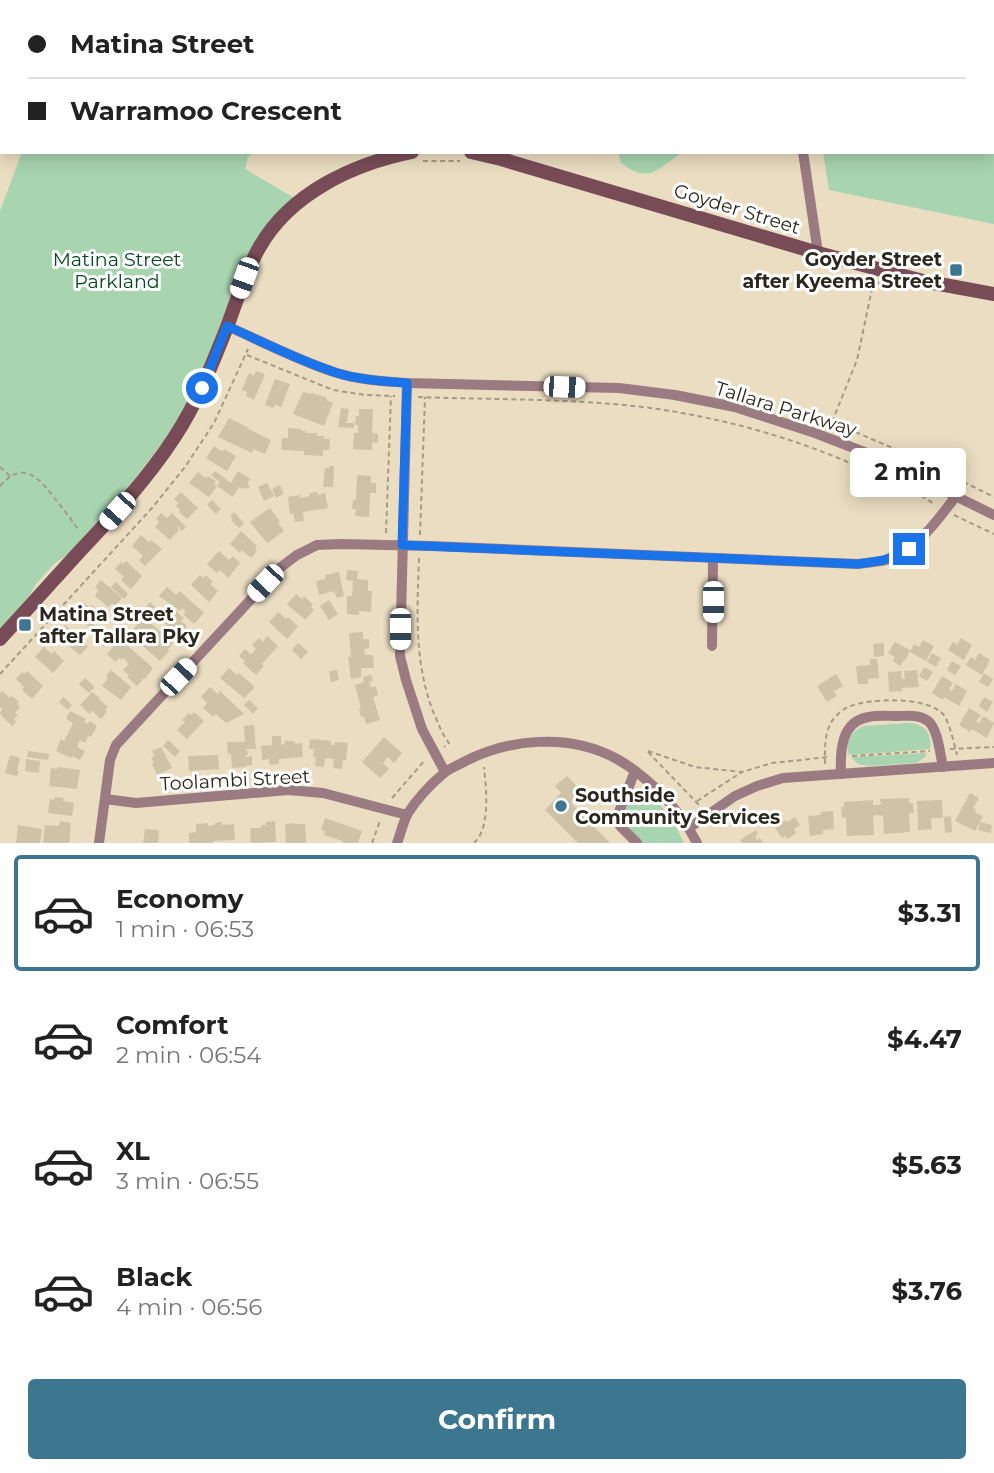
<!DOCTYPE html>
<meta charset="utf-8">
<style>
:root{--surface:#fff;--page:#f6f6f6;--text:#222;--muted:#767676;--line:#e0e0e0;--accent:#3d768f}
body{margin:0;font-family:Montserrat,sans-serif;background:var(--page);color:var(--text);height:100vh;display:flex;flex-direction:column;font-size:26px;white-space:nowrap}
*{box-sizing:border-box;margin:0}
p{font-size:23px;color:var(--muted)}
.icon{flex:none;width:38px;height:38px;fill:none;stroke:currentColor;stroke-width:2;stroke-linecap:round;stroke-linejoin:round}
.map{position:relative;height:843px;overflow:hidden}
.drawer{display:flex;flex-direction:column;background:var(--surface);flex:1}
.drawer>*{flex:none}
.top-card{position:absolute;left:0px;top:0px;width:994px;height:154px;box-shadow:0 4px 18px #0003;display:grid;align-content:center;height:154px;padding:0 28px;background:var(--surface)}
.end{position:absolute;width:32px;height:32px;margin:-16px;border:9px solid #1a73e8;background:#fff;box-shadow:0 0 0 4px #fff}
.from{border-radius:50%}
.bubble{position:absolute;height:49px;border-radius:7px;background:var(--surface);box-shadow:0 4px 18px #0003;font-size:23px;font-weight:700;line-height:49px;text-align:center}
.car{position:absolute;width:21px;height:42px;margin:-21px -10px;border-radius:9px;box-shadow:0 0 5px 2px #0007;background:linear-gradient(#fff 24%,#345 0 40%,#fff 0 76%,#345 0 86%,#fff 0)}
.top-card b{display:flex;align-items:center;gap:24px;height:66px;font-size:26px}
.top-card b+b{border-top:2px solid var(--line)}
.top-card i{width:18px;height:18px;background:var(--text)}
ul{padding:12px 0 0;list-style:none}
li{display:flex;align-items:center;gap:21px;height:116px;margin:0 14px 10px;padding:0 14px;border:4px solid transparent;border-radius:7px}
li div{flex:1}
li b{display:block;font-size:26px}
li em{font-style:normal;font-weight:700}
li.on{border-color:var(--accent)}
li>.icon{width:63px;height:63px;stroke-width:1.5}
.button{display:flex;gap:14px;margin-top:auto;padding:14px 28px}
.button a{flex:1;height:80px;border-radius:7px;background:var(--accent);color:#fff;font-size:28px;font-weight:700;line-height:80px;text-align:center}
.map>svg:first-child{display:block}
.green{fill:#a8d4b0}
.building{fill:#cec2a7}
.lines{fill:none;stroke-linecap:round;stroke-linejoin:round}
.path{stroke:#a49a85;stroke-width:2;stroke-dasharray:5 3.5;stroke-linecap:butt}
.street{stroke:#9b7b82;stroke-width:10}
.secondary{stroke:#784c57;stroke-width:14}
.route{stroke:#1a73e8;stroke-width:9}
.poi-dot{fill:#3d768f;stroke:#fff;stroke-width:2.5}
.labels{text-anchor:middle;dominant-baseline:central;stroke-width:6;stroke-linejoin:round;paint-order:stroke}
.street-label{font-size:19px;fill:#2b271c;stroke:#fff}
.park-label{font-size:19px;fill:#044a20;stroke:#fff}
.poi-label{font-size:19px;font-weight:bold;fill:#2b271c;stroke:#fff;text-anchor:start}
</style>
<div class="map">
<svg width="994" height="843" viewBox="0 0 994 843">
<rect width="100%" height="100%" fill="#eaddc2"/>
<g class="green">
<polygon points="168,0 777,0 777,2 169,2"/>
<polygon points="802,0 994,0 994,224 829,190 823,152 992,152 992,2 802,2"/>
<polygon points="22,152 255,152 248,157 245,169 296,199 239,274 204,369 172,430 126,490 67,555 54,564 36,584 29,596 0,629 0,211"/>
<path d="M618 152H683C658 168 650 185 621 163Z"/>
<path d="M909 723C925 724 932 734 930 749L849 755C844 742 851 731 864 726Z"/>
<polygon points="927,753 924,758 916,763 868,766 858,764 851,757"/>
<path d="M642 791C657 794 678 829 684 843H642C627 827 615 815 632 794Z"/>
</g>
<g class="building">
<polygon points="256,371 265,374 254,400 246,396 247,392 242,390 249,373 254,376"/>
<polygon points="275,379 290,384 281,407 275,405 273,408 265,405"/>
<polygon points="303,392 311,394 312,393 327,398 326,400 333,403 324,426 293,414"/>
<polygon points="341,408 349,409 347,422 345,423 354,423 354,428 338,427"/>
<polygon points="359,409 373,409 372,433 378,434 378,443 372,442 372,450 353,449 354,433 358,433 358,425 355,425 356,416 359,416"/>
<polygon points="229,418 249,428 248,429 271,440 265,454 253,449 252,453 218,437"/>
<polygon points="288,428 301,429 301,431 306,431 306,433 317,433 317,436 324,436 324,439 330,439 329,450 323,450 323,456 304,455 304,451 281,450 282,438 288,438"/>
<polygon points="214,446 223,452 224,449 236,456 227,471 206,458"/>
<polygon points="329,466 334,466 333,487 323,487 325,468 329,468"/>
<polygon points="215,471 231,483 238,471 250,479 247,484 250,486 248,489 245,487 243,489 239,487 233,497 217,486 220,482 211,475"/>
<polygon points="198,472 206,478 208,476 216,481 214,484 217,486 209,497 189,483"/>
<polygon points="357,475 371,476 371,483 376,483 376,493 370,493 369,517 355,516 356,509 352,509 353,500 356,500"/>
<polygon points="267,483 274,496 264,501 258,487"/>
<polygon points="280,485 284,494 276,498 272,489"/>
<polygon points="181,492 198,508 187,519 179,512 180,510 176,506 178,503 174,499"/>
<polygon points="318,492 318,495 325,493 328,508 303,512 304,521 295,522 293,513 290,514 288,497 300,495 300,498 310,496 309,493"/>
<polygon points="212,500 221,509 216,514 207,505"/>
<polygon points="270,508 280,522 278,523 284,531 267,543 250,522"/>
<polygon points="234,512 244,523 239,528 231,520 233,519 230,516"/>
<polygon points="161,513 167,518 172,513 186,527 182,531 178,526 177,527 179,530 170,540 155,527 159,522 156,519"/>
<polygon points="241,531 257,546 255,549 257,551 251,558 242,550 240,553 230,544"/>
<polygon points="141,535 149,542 151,540 162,549 145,566 139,560 143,556 132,546"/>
<polygon points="219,551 229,560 233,556 240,563 228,578 220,570 217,573 207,564"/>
<polygon points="126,561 142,576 131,589 121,580 124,577 115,569 121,562 123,564"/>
<polygon points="347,570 358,571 357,579 368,580 368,591 372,591 371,612 359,611 359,615 347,614 347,596 352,596 353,581 346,580"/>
<polygon points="339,572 344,596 338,598 336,596 334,591 319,595 316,581 326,579 325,575"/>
<polygon points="200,575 203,578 206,575 213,582 210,584 218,591 209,602 191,585"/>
<polygon points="101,580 122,598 115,606 112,603 108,607 95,596 98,590 95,587"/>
<polygon points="116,582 128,594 124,599 111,587"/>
<polygon points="167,587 176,595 180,591 204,613 194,624 183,614 186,612 182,608 180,611 159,596"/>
<polygon points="296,594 302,599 304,596 313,605 311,607 314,610 305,620 287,604"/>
<polygon points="329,600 338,614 329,620 320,606"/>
<polygon points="82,601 90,608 92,605 102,615 91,628 72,611"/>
<polygon points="150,602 157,609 150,618 143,611"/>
<polygon points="173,608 184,618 181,621 187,626 179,636 160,619 169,610 171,611"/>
<polygon points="278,612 286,619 288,617 298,626 287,639 269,622"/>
<polygon points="144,617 173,643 168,649 169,651 160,661 129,634"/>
<polygon points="65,625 73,632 75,630 82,636 80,638 88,647 80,655 56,635"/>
<polygon points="363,632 363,639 369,639 369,648 364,649 365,655 373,655 374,668 361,668 361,677 351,679 348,657 351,657 349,633"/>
<polygon points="103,634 110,640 104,647 97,641"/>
<polygon points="267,636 278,646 262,664 264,666 256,675 243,663 245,661 239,656 245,649 251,654 256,649 252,645 259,638 263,642"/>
<polygon points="961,638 972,645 964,660 948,650 953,642 957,645"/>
<polygon points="120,639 153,668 145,679 144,678 137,686 127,677 129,675 123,670 129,664 123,658 121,660 119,658 115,662 107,654"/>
<polygon points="923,640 934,646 926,661 910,652 914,644 919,647"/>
<polygon points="895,642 910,650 905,661 904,660 900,666 893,661 895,657 888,653"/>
<polygon points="298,643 308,652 301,659 292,650"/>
<polygon points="884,643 884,656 874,657 873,644"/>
<polygon points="44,647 52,654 54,651 64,661 53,673 35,657"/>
<polygon points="932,653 941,658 936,667 927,662"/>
<polygon points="979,653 990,660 982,675 966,665 971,657 975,660"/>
<polygon points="870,659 877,659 879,678 868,679 868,684 858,684 856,666 870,665"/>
<polygon points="952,661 961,666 955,675 947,670"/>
<polygon points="924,667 933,672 927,681 919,676"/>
<polygon points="229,668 237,675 239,673 255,687 244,698 220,678"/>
<polygon points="111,670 131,687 121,700 102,686 108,678 106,676"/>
<polygon points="337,670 339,680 331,682 329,671"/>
<polygon points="917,670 919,687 902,688 902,691 889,692 888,672 901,671 902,679 905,679 904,671"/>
<polygon points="27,671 43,686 32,699 22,690 24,687 16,679 22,672 25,674"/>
<polygon points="984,673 993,679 988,687 979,682"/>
<polygon points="836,674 843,686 834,691 837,696 827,702 817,686"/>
<polygon points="371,675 373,681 369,682 371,687 376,686 378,695 373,697 380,720 366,724 364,717 361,717 359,709 361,708 355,685 364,682 363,677"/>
<polygon points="942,676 953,683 949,690 952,691 956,684 967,691 959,706 944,697 943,700 932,693"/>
<polygon points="85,678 95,687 89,693 79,684"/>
<polygon points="210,687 218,694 220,691 244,714 226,723 216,714 213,717 203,708 207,703 201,697"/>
<polygon points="2,691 10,698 12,696 19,702 17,704 20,707 15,713 18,715 14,719 16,722 12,726 0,714 2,709 0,707 0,693"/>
<polygon points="92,692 100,698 99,699 108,707 105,710 107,712 101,719 92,711 90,714 80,705"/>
<polygon points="63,697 72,705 68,710 59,702"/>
<polygon points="984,697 993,702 987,712 979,706"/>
<polygon points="249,700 258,708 253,714 244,705"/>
<polygon points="969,708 981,715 976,722 979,723 983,716 994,723 987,738 972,729 970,732 959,725"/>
<polygon points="70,711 86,719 84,722 88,724 90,721 97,726 91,737 88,736 85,743 80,740 77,747 85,751 80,760 72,756 71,758 56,751 61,739 64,741 73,723 66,719"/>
<polygon points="194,712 204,721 187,739 177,730 185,722 182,720 189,713 191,715"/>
<polygon points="254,725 256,749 245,749 247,750 248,755 246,755 246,757 252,756 252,765 246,765 246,767 232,768 231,754 228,754 227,742 245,742 244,726"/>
<polygon points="272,736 281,736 281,745 285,744 285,741 294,741 295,744 302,743 303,757 279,759 279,764 270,765 269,759 262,760 261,746 272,745"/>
<polygon points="384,737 402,753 394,763 388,757 383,763 389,769 380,778 362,762"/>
<polygon points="310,739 331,741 331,745 335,745 335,742 348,743 346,760 343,760 342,769 333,768 334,759 325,758 324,767 315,766 316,757 313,757 314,749 309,749"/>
<polygon points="168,740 180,751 175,757 163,746"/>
<polygon points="161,747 172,768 157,775 152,764 154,763 151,758 155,756 152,751"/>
<polygon points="28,751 49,754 48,760 27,757"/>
<polygon points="10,755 20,758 17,771 19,771 17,776 5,773"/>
<polygon points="218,755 219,769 189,771 188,756"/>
<polygon points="26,759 40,761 39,773 25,771"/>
<polygon points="57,767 80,770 77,789 49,786 51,768 57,769"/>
<polygon points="567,776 582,792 571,803 610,843 578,843 545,810 561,793 555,786"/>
<polygon points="970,793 979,798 973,808 976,809 975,811 976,813 983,816 975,831 955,821"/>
<polygon points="55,797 64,798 63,801 74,803 72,816 48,813 50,799 54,800"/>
<polygon points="909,798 909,803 913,803 914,813 910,813 909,815 910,832 884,834 883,816 878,815 874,815 873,817 874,835 847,836 846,819 845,817 842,818 841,807 844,807 844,802 873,800 873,805 878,805 881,804 880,799"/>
<polygon points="942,800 943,818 931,818 932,829 918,830 917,801"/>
<polygon points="776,810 784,822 786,820 788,822 795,817 800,825 794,829 796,833 788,839 785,836 782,838 767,816"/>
<polygon points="833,811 834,829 823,830 823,834 810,836 808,816 821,815 821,812"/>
<polygon points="951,816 952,832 945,833 944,817"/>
<polygon points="325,818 362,831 358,843 342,843 343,841 324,835 325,831 321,830"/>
<polygon points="60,821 71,823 69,843 43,843 45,825 59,826"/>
<polygon points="275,821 276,842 251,843 250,828 261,828 261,825 266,825 266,822"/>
<polygon points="222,822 222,825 234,824 235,840 213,841 213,843 189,843 189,833 196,832 196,824 208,823 208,826 215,825 215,823"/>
<polygon points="980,822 992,825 991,833 978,830"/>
<polygon points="295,823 295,824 305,824 306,843 286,843 285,824"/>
<polygon points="18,825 42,829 40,843 16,843"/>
<polygon points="145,829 159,830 158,843 143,843"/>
<polygon points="756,830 758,834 755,836 757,840 760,838 763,843 742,843 740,840"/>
</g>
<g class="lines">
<g class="path">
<polyline points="423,161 460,161"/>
<polyline points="858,278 889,286"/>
<polyline points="247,355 333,390 365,395 395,396"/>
<path d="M418 397C498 400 579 398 658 409 731 420 805 441 872 473 892 483 916 491 934 504"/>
<polyline points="832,422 902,452 994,497"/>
<polyline points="832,422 857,360 873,284"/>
<polyline points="0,467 10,476"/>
<path d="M0 486C24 459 39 478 56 500 64 510 72 520 79 531"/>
<polyline points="954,515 994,534"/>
<polyline points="386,533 391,396"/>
<polyline points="420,535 425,397"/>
<path d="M419 558C417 613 414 663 434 714 439 725 442 734 449 743L444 747"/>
<polyline points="0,674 152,508 185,467 214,423 248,349"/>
<polyline points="950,749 994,747"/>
<polyline points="648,751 695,767 742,772 772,763 829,757"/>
<polyline points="648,752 700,806"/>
<polyline points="852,756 930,751"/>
<path d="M825 764C825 749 824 734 832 721 836 715 842 710 848 707 869 698 926 696 943 714 950 723 954 744 957 755"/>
<polyline points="392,798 425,760"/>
<polyline points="697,801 742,772"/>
<polyline points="372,843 380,821"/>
<path d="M474 843C491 828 486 787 484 767"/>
</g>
<g class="street">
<polyline points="90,1 91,2"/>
<polyline points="803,152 818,253"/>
<path d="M227 326C263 342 299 361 337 373 360 380 384 381 407 383L619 388 675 395 735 407 815 433 872 455 994 515"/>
<polyline points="407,383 400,656 406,680 422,729 445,772"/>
<polyline points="712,646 713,559"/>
<polyline points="635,771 617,817 620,826 637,843"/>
<path d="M841 774C840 751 841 721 869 717 877 715 887 716 896 716 906 716 919 714 928 721 938 729 940 754 943 767"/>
<polyline points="105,799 136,803 288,790 323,793 407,815"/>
<polyline points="689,828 735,796 757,786 783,778 994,763"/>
<path d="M99 843 110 760 116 745 281 567 297 555 317 545 341 544 431 546 858 564C867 563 878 562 886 560 918 549 936 522 956 496"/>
<path d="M397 843C401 833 403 822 408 813 417 799 431 784 444 773 449 769 456 766 462 763 508 738 570 733 617 759 649 777 680 810 697 843"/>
</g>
<g class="secondary">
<polyline points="471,152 501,159 818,253 923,281 994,294"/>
<path d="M0 639C26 610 53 581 79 552 113 516 147 479 174 438 197 403 212 365 227 327 237 300 245 273 259 248 290 193 353 164 412 152"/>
</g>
</g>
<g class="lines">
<path class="route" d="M202 388 227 326C263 342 299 361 337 373 360 380 384 381 407 383L402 545 858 564 884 560 909 549"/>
</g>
<g class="poi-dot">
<rect x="949" y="263" width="14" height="14" rx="3.5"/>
<rect x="18" y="618" width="14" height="14" rx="3.5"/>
<circle cx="561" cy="806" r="7"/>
</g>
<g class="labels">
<g class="street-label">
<text transform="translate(737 209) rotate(17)">Goyder Street</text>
<text transform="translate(786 409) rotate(17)">Tallara Parkway</text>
<text transform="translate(235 780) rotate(-3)">Toolambi Street</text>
</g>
<g class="park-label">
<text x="117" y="259">Matina Street<tspan x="117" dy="22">Parkland</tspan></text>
</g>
<g class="poi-label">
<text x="942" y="259" text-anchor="end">Goyder Street<tspan x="942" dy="22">after Kyeema Street</tspan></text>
<text x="39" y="614">Matina Street<tspan x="39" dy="22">after Tallara Pky</tspan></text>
<text x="575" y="795">Southside<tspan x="575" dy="22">Community Services</tspan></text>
</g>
</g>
</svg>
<i class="end from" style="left:202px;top:388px"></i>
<i class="end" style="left:909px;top:549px"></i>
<div class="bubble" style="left:850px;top:448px;width:116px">2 min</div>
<i class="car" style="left:244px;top:278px;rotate:200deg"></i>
<i class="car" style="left:564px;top:387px;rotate:92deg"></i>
<i class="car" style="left:117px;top:511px;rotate:222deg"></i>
<i class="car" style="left:265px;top:583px;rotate:223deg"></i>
<i class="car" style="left:713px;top:602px;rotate:180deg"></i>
<i class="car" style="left:400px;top:629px;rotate:180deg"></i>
<i class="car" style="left:178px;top:677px;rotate:43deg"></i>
<div class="top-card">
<b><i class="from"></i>Matina Street</b>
<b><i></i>Warramoo Crescent</b>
</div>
</div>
<section class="drawer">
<ul>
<li class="on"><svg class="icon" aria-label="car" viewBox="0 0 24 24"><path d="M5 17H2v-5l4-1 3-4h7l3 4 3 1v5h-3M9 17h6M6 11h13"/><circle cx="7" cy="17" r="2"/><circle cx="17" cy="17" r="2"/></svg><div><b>Economy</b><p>1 min · 06:53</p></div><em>$3.31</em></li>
<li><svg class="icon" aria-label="car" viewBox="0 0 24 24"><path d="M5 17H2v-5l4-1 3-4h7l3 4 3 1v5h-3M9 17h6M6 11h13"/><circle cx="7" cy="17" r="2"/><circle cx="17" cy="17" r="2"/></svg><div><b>Comfort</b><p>2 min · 06:54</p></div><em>$4.47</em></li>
<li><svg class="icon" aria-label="car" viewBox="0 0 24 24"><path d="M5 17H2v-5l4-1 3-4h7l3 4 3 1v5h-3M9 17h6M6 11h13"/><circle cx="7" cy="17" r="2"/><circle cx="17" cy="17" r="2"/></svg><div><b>XL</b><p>3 min · 06:55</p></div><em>$5.63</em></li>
<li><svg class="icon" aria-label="car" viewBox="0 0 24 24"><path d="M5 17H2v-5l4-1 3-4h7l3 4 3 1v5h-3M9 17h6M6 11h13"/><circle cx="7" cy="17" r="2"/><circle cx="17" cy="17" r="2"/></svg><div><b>Black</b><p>4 min · 06:56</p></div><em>$3.76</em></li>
</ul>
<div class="button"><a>Confirm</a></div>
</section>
